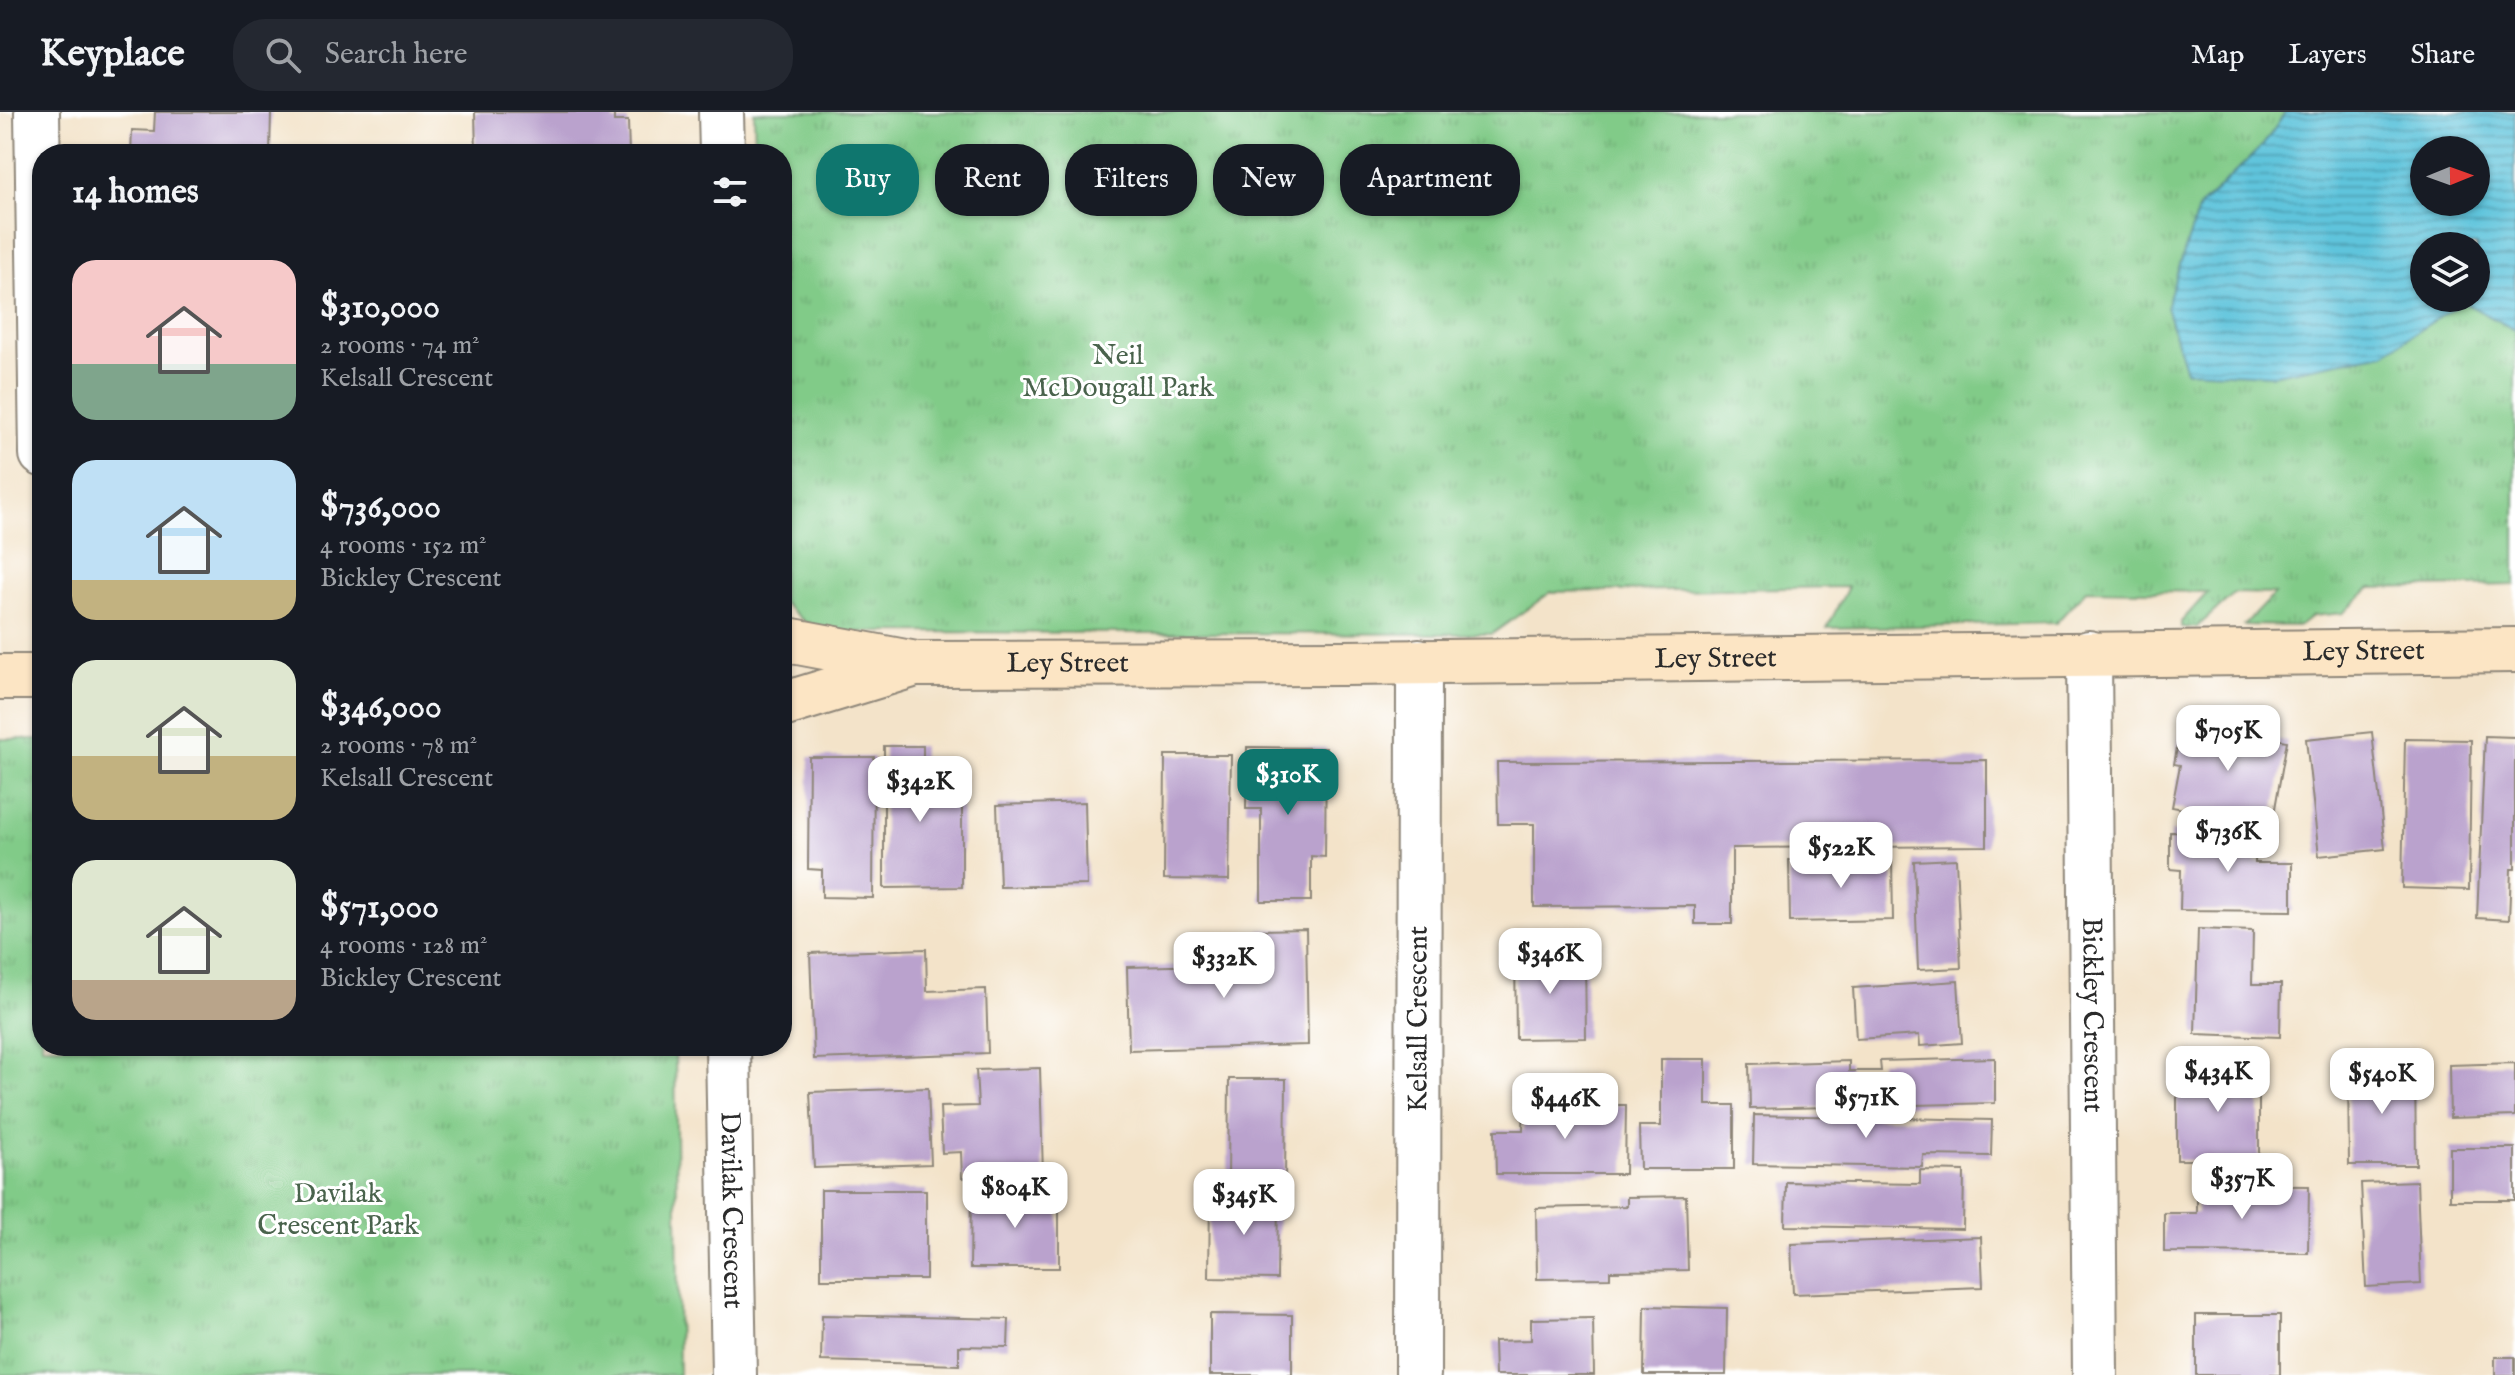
<!DOCTYPE html>
<html lang="en">
<head>
<meta charset="utf-8">
<style>
	:root { --surface:#171b24; --page:#242831; --text:#f1f3f6; --muted:#9ea1a6; --line:#363941; --accent:#0f766e }
	body { margin:0; font-family:"IM FELL English",serif; background:var(--page); color:var(--text); height:100vh; display:flex; flex-direction:column; font-size:30px; white-space:nowrap }
	* { box-sizing:border-box; margin:0 }
	p { font-size:26px; color:var(--muted) }
	.icon { flex:none; width:44px; height:44px; fill:none; stroke:currentColor; stroke-width:2; stroke-linecap:round; stroke-linejoin:round }
	.map { position:relative; flex:1; overflow:hidden }
	.details { position:absolute; left:32px; top:32px; width:760px; height:912px; display:flex; flex-direction:column; background:var(--surface); border-radius:32px; box-shadow:0 2px 6px #0004 }
	.details>* { flex:none }
	.hud { position:absolute; left:816px; top:32px; width:760px; height:72px; display:flex; gap:16px }
	.needle { width:52px; rotate:89deg }
	.tools { position:absolute; left:2410px; top:24px; display:grid; gap:16px }
	.tools a { display:grid; place-items:center; width:80px; height:80px; border-radius:50%; background:var(--surface); box-shadow:0 2px 6px #0004; font-size:40px }
	.price { position:absolute; translate:-50% -68px; padding:0 18px; border-radius:16px; background:#fff; color:#222; font-size:26px; line-height:52px; filter:drop-shadow(0 2px 4px #0008) }
	.price::after { content:''; position:absolute; left:50%; top:48px; width:24px; height:18px; margin-left:-12px; background:inherit; clip-path:polygon(0 0,100% 0,50% 100%) }
	.price.selected { background:var(--accent); color:#fff }
	ul { padding:0; list-style:none }
	li { display:flex; align-items:center; gap:24px; height:200px; padding:0 40px }
	li span { display:grid; place-items:center; flex:none; width:224px; height:160px; border-radius:24px; color:#555 }
	li>.icon { margin-inline-start:auto }
	span .icon { width:96px; height:96px; fill:#fffc; stroke-width:1 }
	li b { font-size:34px }
	h2 { display:flex; justify-content:space-between; align-items:center; height:96px; padding:0 40px; font-size:34px }
	.tag { padding:0 28px; border-radius:32px; background:var(--surface); box-shadow:0 2px 6px #0004; font-size:28px; line-height:72px }
	.tag.selected { background:var(--accent); color:#fff }
	header { display:flex; align-items:center; gap:48px; box-sizing:border-box; height:112px; padding:0 40px; background:var(--surface); border-bottom:2px solid var(--line) }
	header strong { font-size:38px }
	nav { display:flex; gap:44px; margin-inline-start:auto; font-size:28px }
	.search { width:560px; height:72px; background:var(--page); display:flex; align-items:center; gap:20px; box-sizing:border-box; padding:0 28px; border-radius:32px; color:var(--muted); font-size:30px }
	.map>svg:first-child { display:block }
	.park { fill:url(#park-tufts); stroke:#567b5a; stroke-width:2; fill-rule:evenodd }
	.water { fill:url(#water-rules); stroke:#457884; stroke-width:2; fill-rule:evenodd }
	.building { fill:#baa2cd }
	.lines { fill:none; stroke-linecap:round; stroke-linejoin:round }
	.street-casing { stroke:#8f877a; stroke-width:48 }
	.secondary-casing { stroke:#8f877a; stroke-width:48 }
	.street { stroke:#fff; stroke-width:44 }
	.secondary { stroke:#fce5c4; stroke-width:44 }
	.labels { text-anchor:middle; dominant-baseline:central; stroke-width:6; stroke-linejoin:round; paint-order:stroke }
	.park-label { font-size:28px; fill:#49634c; stroke:#fff }
	.street-label { font-size:28px; fill:#2b2b2b; stroke:#fff }
</style>
</head>
<body>
<header>
<strong>Keyplace</strong>
<div class="search"><svg class="icon" aria-label="search" viewBox="0 0 24 24"><circle cx="10" cy="10" r="6"/><path d="M15 15l6 6"/></svg>Search here</div>
<nav><a>Map</a><a>Layers</a><a>Share</a></nav>
</header>
<div class="map">
<svg width="2515" height="1263" viewBox="0 0 2515 1263">
	<defs>
		<pattern id="park-tufts" width="24" height="20" patternUnits="userSpaceOnUse" patternTransform="scale(2)"><rect width="24" height="20" fill="#81cb88"/><path d="M3 7l-1-3M5 7V3M7 7l1-3M15 17l-1-3M17 17v-4M19 17l1-3" fill="none" stroke="#70ae76"/></pattern>
		<pattern id="water-rules" width="6" height="5" patternUnits="userSpaceOnUse" patternTransform="scale(2)"><rect width="6" height="5" fill="#5fc4dc"/><path d="M0 2.5h6" fill="none" stroke="#4f9fb3"/></pattern>
	</defs>
	<rect width="100%" height="100%" fill="#fff"/>
	<filter id="ink" filterUnits="userSpaceOnUse"><feTurbulence type="fractalNoise" baseFrequency=".0125" numOctaves="2"/><feDisplacementMap in="SourceGraphic" scale="16" xChannelSelector="R" yChannelSelector="G"/><feConvolveMatrix kernelMatrix="1 2 1 2 8 2 1 2 1" color-interpolation-filters="sRGB"/></filter>
	<filter id="wash" filterUnits="userSpaceOnUse"><feTurbulence type="fractalNoise" baseFrequency=".006" numOctaves="4" result="noise"/><feDisplacementMap in="SourceGraphic" scale="32" xChannelSelector="R" yChannelSelector="G"/><feGaussianBlur stdDeviation="1.8" result="paint"/><feColorMatrix in="noise" values="0 0 0 0 0 0 0 0 0 0 0 0 0 0 0 0 0 1.4 0 .05"/><feComposite in="paint" operator="in"/></filter>
	<g filter="url(#wash)">
		<rect width="100%" height="100%" fill="#f3e3c9"/>
		<!-- park -->
		<g class="park">
			<path d="M754,0H2515V473L2371,476L2343,501L2313,504L2300,514L2244,513L2274,482L2235,481L2196,516L2181,515V510L2208,480L2086,478L2056,511L1827,516L1848,475L1551,480L1492,522L842,520L807,512L782,490V42H755ZM2424,38H2476V90H2424ZM2424,134H2476V186H2424Z"/>
			<path d="M0,627H42V934H675L679,1263H0Z"/>
		</g>
		<!-- water -->
		<path class="water" d="M2286,0H2515V218L2463,190L2384,241L2271,263L2186,259L2166,195L2199,95L2263,33ZM2424,38H2476V90H2424ZM2424,134H2476V186H2424Z"/>
		<g id="blocks">
			<!-- building -->
			<g class="building">
				<path d="M155,0H271L270,42H131L132,18L154,19Z"/>
				<path d="M475,0H614V9H628L629,42H476Z"/>
				<path d="M2182,609L2287,629L2272,713L2172,695L2180,653L2174,652Z"/>
				<path d="M2372,620L2385,737L2319,744L2306,627Z"/>
				<path d="M2485,624L2515,625V757H2511L2509,808L2477,806Z"/>
				<path d="M2405,627L2471,628L2469,778L2402,776Z"/>
				<path d="M884,634H923V669H962V775L884,776Z"/>
				<path d="M1247,635L1326,636L1325,745L1311,744V789H1261V697H1246Z"/>
				<path d="M1165,643H1231L1229,768L1164,767Z"/>
				<path d="M809,645H874L873,786L822,785V758L808,757Z"/>
				<path d="M1987,648V734L1732,736V812H1695V794L1534,795V712H1498L1497,650Z"/>
				<path d="M1085,690L1087,773L1000,775L997,693Z"/>
				<path d="M2170,720L2256,721L2255,751H2292V799L2180,798L2181,758L2170,757Z"/>
				<path d="M1892,746L1893,808L1790,810L1789,748Z"/>
				<path d="M1956,747L1961,856L1918,858L1914,749Z"/>
				<path d="M1306,817L1308,933L1129,938L1127,855L1260,852L1259,818Z"/>
				<path d="M2198,817L2253,819L2252,872H2281L2280,925L2195,922Z"/>
				<path d="M926,837L927,879L986,877L988,941L814,947L810,841Z"/>
				<path d="M1585,840L1586,926L1516,927L1515,841Z"/>
				<path d="M1958,869L1962,931L1920,934L1919,923L1856,927L1853,876Z"/>
				<path d="M1995,946V991L1750,997L1749,952L1849,949V959H1881L1880,949Z"/>
				<path d="M1661,947H1706V993H1734V1057H1640L1639,1014H1661Z"/>
				<path d="M2515,951V1004L2450,1006L2449,953Z"/>
				<path d="M2348,955H2415L2416,1053H2349Z"/>
				<path d="M1040,956L1043,1063L962,1066L961,1040L942,1041L940,995L978,994L976,958Z"/>
				<rect x="2177" y="956" width="82" height="92"/>
				<path d="M1229,967H1286L1285,1069L1228,1068Z"/>
				<path d="M928,976L931,1052L814,1056L810,980Z"/>
				<path d="M1524,993H1626L1625,1062H1496L1495,1018H1523Z"/>
				<path d="M1754,1003L1992,1008L1991,1044L1923,1043L1922,1055L1753,1052Z"/>
				<rect x="2450" y="1036" width="65" height="52"/>
				<path d="M1920,1058L1964,1059L1963,1117L1785,1114L1786,1070L1920,1072Z"/>
				<path d="M2417,1069L2421,1172L2366,1175L2361,1071Z"/>
				<path d="M2197,1073L2309,1074L2308,1141L2164,1140V1101H2197Z"/>
				<rect x="821" y="1078" width="105" height="89"/>
				<path d="M971,1079H1059V1156H970Z"/>
				<path d="M1210,1084H1278L1277,1167L1209,1166Z"/>
				<path d="M1686,1084L1688,1158L1610,1159V1166L1537,1167L1536,1096L1627,1094V1085Z"/>
				<path d="M1981,1125L1983,1175L1793,1182L1791,1132Z"/>
				<path d="M1645,1194L1727,1196L1726,1263H1644Z"/>
				<path d="M1210,1202L1292,1203V1263H1210Z"/>
				<path d="M822,1203L1009,1207L1008,1235L959,1234V1253L821,1249Z"/>
				<rect x="2196" y="1203" width="84" height="60"/>
				<path d="M1593,1206L1594,1263H1495L1494,1229L1531,1228V1207Z"/>
				<rect x="2495" y="1245" width="20" height="18"/>
			</g>
		</g>
	</g>
	<g filter="url(#ink)">
		<use href="#blocks" fill-opacity="0" stroke="#8f877a" stroke-width="2"/>
		<g class="lines">
			<!-- street casing -->
			<g class="street-casing">
				<g id="street">
					<path d="M37,0L42,342"/>
					<path d="M721,0L722,42"/>
					<path id="s1" d="M2089,541L2095,1263"/>
					<path id="s2" d="M728,934L734,1263"/>
					<path id="s3" d="M1418,1263L1419,549"/>
				</g>
			</g>
			<!-- secondary casing -->
			<g class="secondary-casing">
				<g id="secondary">
					<path id="s4" d="M782,527L916,552L1344,551L2515,538"/>
					<path d="M0,565H42"/>
					<path d="M782,593L909,554"/>
				</g>
			</g>
			<!-- street -->
			<use href="#street" class="street"/>
			<!-- secondary -->
			<use href="#secondary" class="secondary"/>
		</g>
	</g>
	<g class="labels">
		<!-- park labels -->
		<g class="park-label">
			<text x="1118" y="244">Neil<tspan x="1118" dy="32">McDougall Park</tspan></text>
			<text x="338" y="1082">Davilak<tspan x="338" dy="32">Crescent Park</tspan></text>
		</g>
		<!-- street labels -->
		<g class="street-label">
			<text stroke="none"><textPath href="#s4" startOffset="1584">Ley Street</textPath></text>
			<text stroke="none"><textPath href="#s4" startOffset="936">Ley Street</textPath></text>
			<text stroke="none"><textPath href="#s4" startOffset="288">Ley Street</textPath></text>
			<text stroke="none"><textPath href="#s1" startOffset="362">Bickley Crescent</textPath></text>
			<text stroke="none"><textPath href="#s3" startOffset="356">Kelsall Crescent</textPath></text>
			<text stroke="none"><textPath href="#s2" startOffset="164">Davilak Crescent</textPath></text>
		</g>
	</g>
</svg>
<div class="tools">
<a><svg class="needle" viewBox="-14 -14 28 28"><path d="M0-13l5 13h-10z" fill="#e53935"/><path d="M0 13l5-13h-10z" fill="#9ea1a6"/></svg></a>
<a><svg class="icon" aria-label="layers" viewBox="0 0 24 24"><path d="M12 4l9 5-9 5-9-5zM3 14l9 5 9-5"/></svg></a>
</div>
<b class="price" style="left:2228px;top:661px">$705K</b>
<b class="price selected" style="left:1288px;top:705px">$310K</b>
<b class="price" style="left:920px;top:712px">$342K</b>
<b class="price" style="left:2228px;top:762px">$736K</b>
<b class="price" style="left:1841px;top:778px">$522K</b>
<b class="price" style="left:1550px;top:884px">$346K</b>
<b class="price" style="left:1224px;top:888px">$332K</b>
<b class="price" style="left:2218px;top:1002px">$434K</b>
<b class="price" style="left:2382px;top:1004px">$540K</b>
<b class="price" style="left:1866px;top:1028px">$571K</b>
<b class="price" style="left:1565px;top:1029px">$446K</b>
<b class="price" style="left:2242px;top:1109px">$357K</b>
<b class="price" style="left:1015px;top:1118px">$804K</b>
<b class="price" style="left:1244px;top:1125px">$345K</b>
<div class="hud">
<a class="tag selected">Buy</a>
<a class="tag">Rent</a>
<a class="tag">Filters</a>
<a class="tag">New</a>
<a class="tag">Apartment</a>
</div>
<section class="details">
<h2>14 homes<svg class="icon" aria-label="filters" viewBox="0 0 24 24"><path d="M4 7h16M4 17h16"/><circle cx="9" cy="7" r="2"/><circle cx="15" cy="17" r="2"/></svg></h2>
<ul>
<li><span style="background:linear-gradient(#f6c9c9 65%,#7fa58c 0)"><svg class="icon" aria-label="home" viewBox="0 0 24 24"><path d="M3 11l9-7 9 7M6 9v11h12V9"/></svg></span><div><b>$310,000</b><p>2 rooms · 74 m²</p><p>Kelsall Crescent</p></div></li>
<li><span style="background:linear-gradient(#bfe0f5 75%,#c2b280 0)"><svg class="icon" aria-label="home" viewBox="0 0 24 24"><path d="M3 11l9-7 9 7M6 9v11h12V9"/></svg></span><div><b>$736,000</b><p>4 rooms · 152 m²</p><p>Bickley Crescent</p></div></li>
<li><span style="background:linear-gradient(#dfe7d0 60%,#c2b280 0)"><svg class="icon" aria-label="home" viewBox="0 0 24 24"><path d="M3 11l9-7 9 7M6 9v11h12V9"/></svg></span><div><b>$346,000</b><p>2 rooms · 78 m²</p><p>Kelsall Crescent</p></div></li>
<li><span style="background:linear-gradient(#dfe7d0 75%,#b9a48a 0)"><svg class="icon" aria-label="home" viewBox="0 0 24 24"><path d="M3 11l9-7 9 7M6 9v11h12V9"/></svg></span><div><b>$571,000</b><p>4 rooms · 128 m²</p><p>Bickley Crescent</p></div></li>
</ul>
</section>
</div>
</body>
</html>
